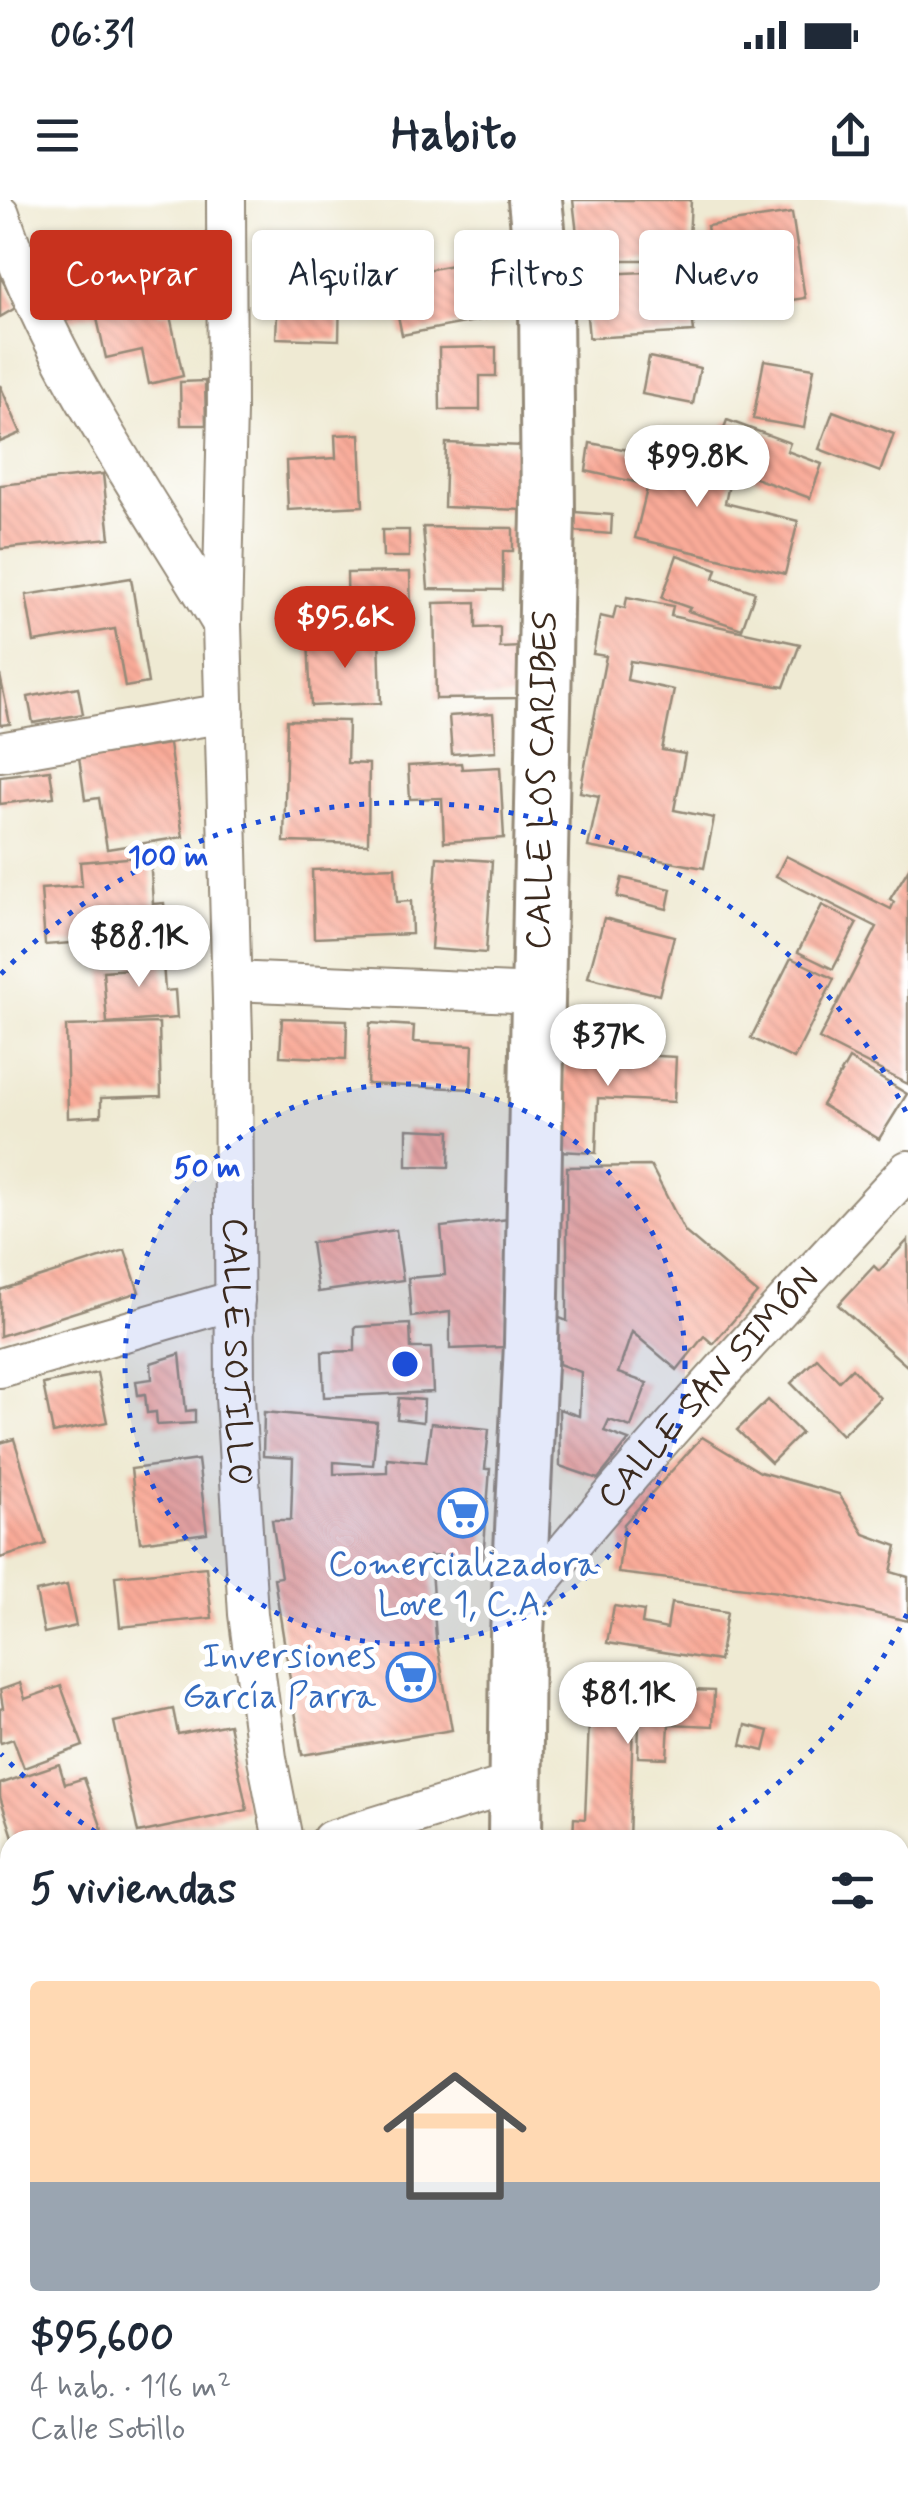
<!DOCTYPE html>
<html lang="es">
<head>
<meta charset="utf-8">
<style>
	:root { --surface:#fff; --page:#f2f2f3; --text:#1f2937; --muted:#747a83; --accent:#c8321e }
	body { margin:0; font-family:Mynerve,sans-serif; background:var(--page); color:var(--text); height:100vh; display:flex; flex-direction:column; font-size:38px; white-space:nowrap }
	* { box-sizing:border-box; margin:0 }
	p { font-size:32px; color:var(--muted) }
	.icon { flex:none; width:55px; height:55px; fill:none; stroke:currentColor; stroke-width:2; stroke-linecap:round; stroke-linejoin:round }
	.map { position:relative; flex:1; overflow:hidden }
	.drawer { position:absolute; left:0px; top:1630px; width:910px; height:672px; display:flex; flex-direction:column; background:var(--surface); border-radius:30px 30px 0 0; box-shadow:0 2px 8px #0004 }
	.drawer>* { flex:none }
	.guide { position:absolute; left:30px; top:30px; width:850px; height:90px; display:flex; gap:20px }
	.price { position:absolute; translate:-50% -85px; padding:0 22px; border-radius:35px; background:#fff; color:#222; font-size:32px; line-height:65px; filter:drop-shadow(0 2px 5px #0008) }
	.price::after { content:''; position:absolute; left:50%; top:60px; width:30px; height:22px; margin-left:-15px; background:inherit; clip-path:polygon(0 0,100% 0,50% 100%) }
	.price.active { background:var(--accent); color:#fff }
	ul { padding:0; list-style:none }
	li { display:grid; align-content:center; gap:20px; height:530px; padding:0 30px }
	li span { display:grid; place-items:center; height:310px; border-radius:10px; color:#555 }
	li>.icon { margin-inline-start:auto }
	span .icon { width:180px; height:180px; fill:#fffc; stroke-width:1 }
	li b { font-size:42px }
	h2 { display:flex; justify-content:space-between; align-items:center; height:120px; padding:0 30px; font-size:42px }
	.pill { padding:0 35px; border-radius:10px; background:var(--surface); box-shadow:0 2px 8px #0004; font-size:35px; line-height:90px }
	.pill.active { background:var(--accent); color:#fff }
	.status { display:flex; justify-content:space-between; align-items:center; height:70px; padding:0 50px; background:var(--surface); direction:ltr }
	.status svg { height:28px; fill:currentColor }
	header { display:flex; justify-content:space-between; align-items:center; height:130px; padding:0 30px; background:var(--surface); font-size:45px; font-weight:700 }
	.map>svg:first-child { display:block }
	.building { fill:url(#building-back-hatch) }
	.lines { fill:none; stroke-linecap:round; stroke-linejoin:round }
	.street-casing { stroke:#958a78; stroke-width:42 }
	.secondary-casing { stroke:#958a78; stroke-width:58 }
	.street { stroke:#fff; stroke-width:38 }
	.secondary { stroke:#fff; stroke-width:52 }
	.ring { fill:none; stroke:#1d4ed8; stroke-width:5; stroke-dasharray:5 10 }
	.labels { text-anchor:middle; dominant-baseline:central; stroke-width:10; stroke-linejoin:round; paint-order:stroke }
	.street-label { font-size:35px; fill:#3b2a1e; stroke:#fff }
	.shop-label { font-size:35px; fill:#366cbe; stroke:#fff }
	.centre { fill:#1d4ed8; stroke:#fff; stroke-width:5 }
	.ring-label { font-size:30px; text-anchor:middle; font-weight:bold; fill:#1d4ed8; stroke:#fff; stroke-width:10; stroke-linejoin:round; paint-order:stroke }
</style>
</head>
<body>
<div class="status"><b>06:31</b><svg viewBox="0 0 49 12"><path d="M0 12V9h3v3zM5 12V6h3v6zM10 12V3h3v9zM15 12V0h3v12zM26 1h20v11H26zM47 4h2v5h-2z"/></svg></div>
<header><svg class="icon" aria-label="menu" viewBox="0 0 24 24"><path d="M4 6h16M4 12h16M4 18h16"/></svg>Habito<svg class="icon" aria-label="share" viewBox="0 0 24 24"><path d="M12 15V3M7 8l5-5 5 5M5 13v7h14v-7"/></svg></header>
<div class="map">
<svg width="908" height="2302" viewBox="0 0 908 2302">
	<defs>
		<pattern id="building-back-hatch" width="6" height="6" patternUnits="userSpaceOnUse" patternTransform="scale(2.5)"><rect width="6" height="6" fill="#faab99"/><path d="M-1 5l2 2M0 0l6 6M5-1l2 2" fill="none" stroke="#d79383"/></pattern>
	</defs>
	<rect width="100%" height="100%" fill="#fff"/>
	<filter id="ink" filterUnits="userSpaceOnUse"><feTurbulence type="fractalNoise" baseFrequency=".01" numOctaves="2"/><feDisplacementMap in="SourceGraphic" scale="20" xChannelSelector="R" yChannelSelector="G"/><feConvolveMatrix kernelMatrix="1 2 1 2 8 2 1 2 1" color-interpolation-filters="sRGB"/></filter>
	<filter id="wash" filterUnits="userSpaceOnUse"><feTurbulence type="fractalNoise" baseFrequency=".0048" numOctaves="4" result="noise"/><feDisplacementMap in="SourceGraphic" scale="40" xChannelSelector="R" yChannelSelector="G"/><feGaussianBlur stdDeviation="2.25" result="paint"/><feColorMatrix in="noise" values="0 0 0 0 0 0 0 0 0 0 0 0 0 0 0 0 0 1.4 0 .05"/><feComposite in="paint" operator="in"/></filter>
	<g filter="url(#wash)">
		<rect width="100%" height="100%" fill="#efead3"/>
		<g id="blocks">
			<!-- building -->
			<g class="building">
				<path d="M573,0H691L688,60H580Z"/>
				<path d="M792,13L805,98L721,111L707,26Z"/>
				<path d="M182,41L192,86L154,94L158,114L169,111L183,176L149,184L142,150L106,158L96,114L68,120L62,91L122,78L117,55Z"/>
				<path d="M280,47L342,49L340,83L279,81Z"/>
				<path d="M494,57L506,115L402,135L390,77Z"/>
				<path d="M687,70L694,132L589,138L583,75Z"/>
				<path d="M0,76L17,107L0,117Z"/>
				<path d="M278,91L340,94L339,140L276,138Z"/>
				<path d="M496,147V176H480V210H440L439,148Z"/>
				<path d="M649,157L700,168L693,204L642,194Z"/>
				<path d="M764,160L814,168L804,228L753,219Z"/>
				<path d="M205,181L206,225H181L180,182Z"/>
				<path d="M0,185L21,233L0,242Z"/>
				<path d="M833,211L894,234L880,272L819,249Z"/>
				<path d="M727,220L790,243L787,251L822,264L810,298L711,262Z"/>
				<path d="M360,234L363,306L288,310L286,261L336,258L335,235Z"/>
				<path d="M446,243L526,246L524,310L444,307Z"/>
				<path d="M590,243L688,261L730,280L725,303L798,321L785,374L635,338L648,285L586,271Z"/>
				<path d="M103,274L110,338L0,349V285Z"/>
				<path d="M575,312L612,315L611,334L574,331Z"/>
				<path d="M423,327L513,328V351H503V390L428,389Z"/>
				<path d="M382,330H409V357H383Z"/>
				<path d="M677,355L717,369L714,378L755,392L742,429L688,411L690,408L662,398Z"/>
				<path d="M410,372L411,417L348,419L347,373Z"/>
				<path d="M131,378L148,483L125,487L115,429L34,442L26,395Z"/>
				<path d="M627,397L673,406L671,416L800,444L784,487L630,461L627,480L674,490L662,550L685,554L674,610L714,618L704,668L588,647L599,596L580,592L606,456L593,454L600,416L613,419L616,406L625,408Z"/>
				<path d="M476,402V428L500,427V448L521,447L522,498L436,499L434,403Z"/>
				<path d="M379,436L381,503L311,506L308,438Z"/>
				<path d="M0,475L10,524L0,525Z"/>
				<path d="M78,487L83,514L33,523L28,497Z"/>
				<path d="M493,513L496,551L452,554L449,516Z"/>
				<path d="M287,520L348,521L347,563L369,564L368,644L284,642Z"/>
				<path d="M169,544L183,637L107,649L99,598L85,600L79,557Z"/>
				<path d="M461,563L462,569L500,567L504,638L444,642L442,598L410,599L408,566Z"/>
				<path d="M50,570L54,597L0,604V576Z"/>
				<path d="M150,656L153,704L164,703L167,736L45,745L41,689L82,686L80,662Z"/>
				<path d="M786,656L891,709L894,702L890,699L908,670V884L819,839L877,727L776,676Z"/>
				<path d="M437,657L492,661L486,753L431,749Z"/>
				<path d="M395,667L397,702L411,701L412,734L314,738L312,670Z"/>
				<path d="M622,678L671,689L667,709L617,697Z"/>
				<path d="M822,705L857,723L833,769L798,752Z"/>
				<path d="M604,718L674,736L659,795L588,777Z"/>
				<path d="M162,749L165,791L175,790L177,818L107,823L103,771L131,769L130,751Z"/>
				<path d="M791,758L834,779L794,859L751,838Z"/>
				<path d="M282,818L347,820L346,859L280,856Z"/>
				<path d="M159,823L161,896L101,898V916L68,918L66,826Z"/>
				<path d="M370,823L414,826L413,842L473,845L471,889L367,884Z"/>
				<path d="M565,847L601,849V853L676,857L674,902L598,898L596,953L560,951Z"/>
				<path d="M849,859L907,894L879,939L822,905Z"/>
				<path d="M407,929L450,931L449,967L407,966Z"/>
				<path d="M651,966L685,1032L757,1093L713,1144L704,1136L677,1170L632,1132L618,1173L647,1183L631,1227L609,1220L604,1231L629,1240L598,1279L560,1266L559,1209L579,1216L581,1172L559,1164L557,1117L567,1121V967Z"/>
				<path d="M509,1019L504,1147L450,1149V1112L411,1117L408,1078L445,1075L441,1027Z"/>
				<path d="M396,1030L403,1080L318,1092L311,1043Z"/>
				<path d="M908,1040V1167L838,1105L874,1066L879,1071Z"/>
				<path d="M125,1050L139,1092L0,1136V1090Z"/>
				<path d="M410,1124L411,1148H431L433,1192L324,1197L322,1152L355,1151V1127Z"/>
				<path d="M180,1154L186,1211L195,1210V1223L157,1225L156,1212L147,1213L145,1194L138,1195L136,1181L152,1179L151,1163Z"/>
				<path d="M817,1158L839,1181L852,1168L880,1198L842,1235L791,1183Z"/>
				<path d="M97,1173L107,1222L53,1233L43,1184Z"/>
				<path d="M399,1198L424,1200L423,1222L397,1219Z"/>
				<path d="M768,1200L801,1233L771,1263L737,1230Z"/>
				<path d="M264,1212L377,1222L373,1265L334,1262V1274L387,1272V1258L426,1262L431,1223L489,1229L485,1269H490L483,1359L430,1356L436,1438L452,1530L302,1555L274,1378L281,1377L272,1320H291L293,1258L263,1256Z"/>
				<path d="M702,1237L760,1272L839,1294L864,1334L897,1346L891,1372L908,1377V1421L779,1392L618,1373L624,1324Z"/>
				<path d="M14,1239L46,1344L0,1358V1243Z"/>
				<path d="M198,1260L207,1333L140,1342L131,1269Z"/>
				<path d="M206,1367L212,1418L120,1427L115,1376Z"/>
				<path d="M67,1385L76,1426L44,1433L36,1392Z"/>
				<path d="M671,1403L727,1412L719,1461L607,1443L614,1406L644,1411L642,1424L667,1429Z"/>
				<path d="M20,1483L25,1499L61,1486L83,1546L24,1568L13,1539L1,1543L0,1541V1509L3,1508L0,1490Z"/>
				<path d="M594,1486L714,1491L713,1526L669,1524L667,1558L638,1557L639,1523H633L629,1640H573L574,1618L585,1619L589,1521L572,1520L573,1494L594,1495Z"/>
				<path d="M173,1509L178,1534L229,1524L247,1610L138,1633L114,1522Z"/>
				<path d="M746,1525L769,1531L764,1551L741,1545Z"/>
				<path d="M59,1564L65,1584L84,1578L106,1640H14L0,1597V1584Z"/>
				<path d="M5,1802L10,1818V1898L0,1901V1803Z"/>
				<path d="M900,1996L908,2016V2026L900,2029Z"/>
				<rect x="0" y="2002" width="10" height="79"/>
				<rect x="900" y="2168" width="8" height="115"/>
				<path d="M129,2292H177L180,2293L179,2302H127Z"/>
				<path d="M360,2292H427L425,2302H359Z"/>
				<path d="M707,2292H821L822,2302H707Z"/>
				<path d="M830,2292H869L866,2302H828Z"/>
			</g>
		</g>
	</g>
	<g filter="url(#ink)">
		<use href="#blocks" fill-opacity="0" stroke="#958a78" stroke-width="2.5"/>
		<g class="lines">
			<!-- street casing -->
			<g class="street-casing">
				<g id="street">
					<path id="s1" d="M226,0L227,210L222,424L233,838L235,1197L248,1414L267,1558L283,1640"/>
					<path d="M0,14C49,163 142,290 222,424"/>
					<path d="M0,552L225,513"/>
					<path d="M232,781L538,794"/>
					<path d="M0,1168L235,1100"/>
					<path id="s2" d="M518,1409C641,1256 774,1114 908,970"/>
					<path d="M331,1640L515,1583"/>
					<path d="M0,1743L10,1740"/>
				</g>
			</g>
			<!-- secondary casing -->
			<g class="secondary-casing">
				<g id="secondary">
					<path id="s3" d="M515,1640L517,1434L531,1144L548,311L546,105L535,0"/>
					<path d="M900,2122L908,2117"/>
					<path d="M468,2299L497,2292"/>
					<path d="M549,2302L551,2292"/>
				</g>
			</g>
			<!-- street -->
			<use href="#street" class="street"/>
			<!-- secondary -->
			<use href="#secondary" class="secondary"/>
		</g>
	</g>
	<!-- distance rings -->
	<circle cx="405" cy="1164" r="280" fill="#1d4ed8" fill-opacity=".12"/>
	<g class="ring">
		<circle cx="405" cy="1164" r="280"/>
		<path d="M907 1414A561 561 0 0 1 702 1640M108 1640A561 561 0 0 1 1 1554M1 774A561 561 0 0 1 907 914"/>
	</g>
	<!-- icons -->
	<defs>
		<g id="supermarket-ring" transform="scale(2.5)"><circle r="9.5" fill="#fff" stroke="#3f7fe0" stroke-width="1.5"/><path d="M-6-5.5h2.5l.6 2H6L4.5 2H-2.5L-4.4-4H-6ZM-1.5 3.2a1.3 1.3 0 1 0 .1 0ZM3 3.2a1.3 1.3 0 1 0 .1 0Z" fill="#3f7fe0"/></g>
	</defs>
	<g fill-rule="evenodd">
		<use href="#supermarket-ring" x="463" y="1313"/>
		<use href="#supermarket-ring" x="411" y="1477"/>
	</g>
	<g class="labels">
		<!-- street labels -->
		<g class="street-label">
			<text stroke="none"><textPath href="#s3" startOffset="1060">CALLE LOS CARIBES</textPath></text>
			<text stroke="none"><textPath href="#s1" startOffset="1152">CALLE SOTILLO</textPath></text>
			<text stroke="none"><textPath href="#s2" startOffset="292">CALLE SAN SIMÓN</textPath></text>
		</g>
		<!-- shop labels -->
		<g class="shop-label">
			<text x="463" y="1365">Comercializadora<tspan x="463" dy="40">Love 1, C.A.</tspan></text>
			<text x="376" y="1457" text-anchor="end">Inversiones<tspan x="376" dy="40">García Parra</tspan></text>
		</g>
	</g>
	<circle cx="405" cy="1164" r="15" class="centre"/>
	<g class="ring-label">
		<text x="168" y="666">100 m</text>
		<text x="207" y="977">50 m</text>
	</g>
</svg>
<b class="price" style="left:697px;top:310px">$99.8K</b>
<b class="price active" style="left:345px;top:471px">$95.6K</b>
<b class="price" style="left:139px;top:790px">$88.1K</b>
<b class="price" style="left:608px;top:889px">$37K</b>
<b class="price" style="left:628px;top:1547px">$81.1K</b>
<div class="guide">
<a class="pill active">Comprar</a>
<a class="pill">Alquilar</a>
<a class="pill">Filtros</a>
<a class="pill">Nuevo</a>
</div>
<section class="drawer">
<h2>5 viviendas<svg class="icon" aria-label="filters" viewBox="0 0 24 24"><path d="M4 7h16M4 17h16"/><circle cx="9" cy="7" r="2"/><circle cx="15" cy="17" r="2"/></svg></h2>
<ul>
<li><span style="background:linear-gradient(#ffd9b3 65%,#9aa5b1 0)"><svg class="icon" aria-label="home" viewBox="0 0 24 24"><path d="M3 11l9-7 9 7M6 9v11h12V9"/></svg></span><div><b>$95,600</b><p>4 hab. · 116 m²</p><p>Calle Sotillo</p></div></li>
</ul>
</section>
</div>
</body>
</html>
